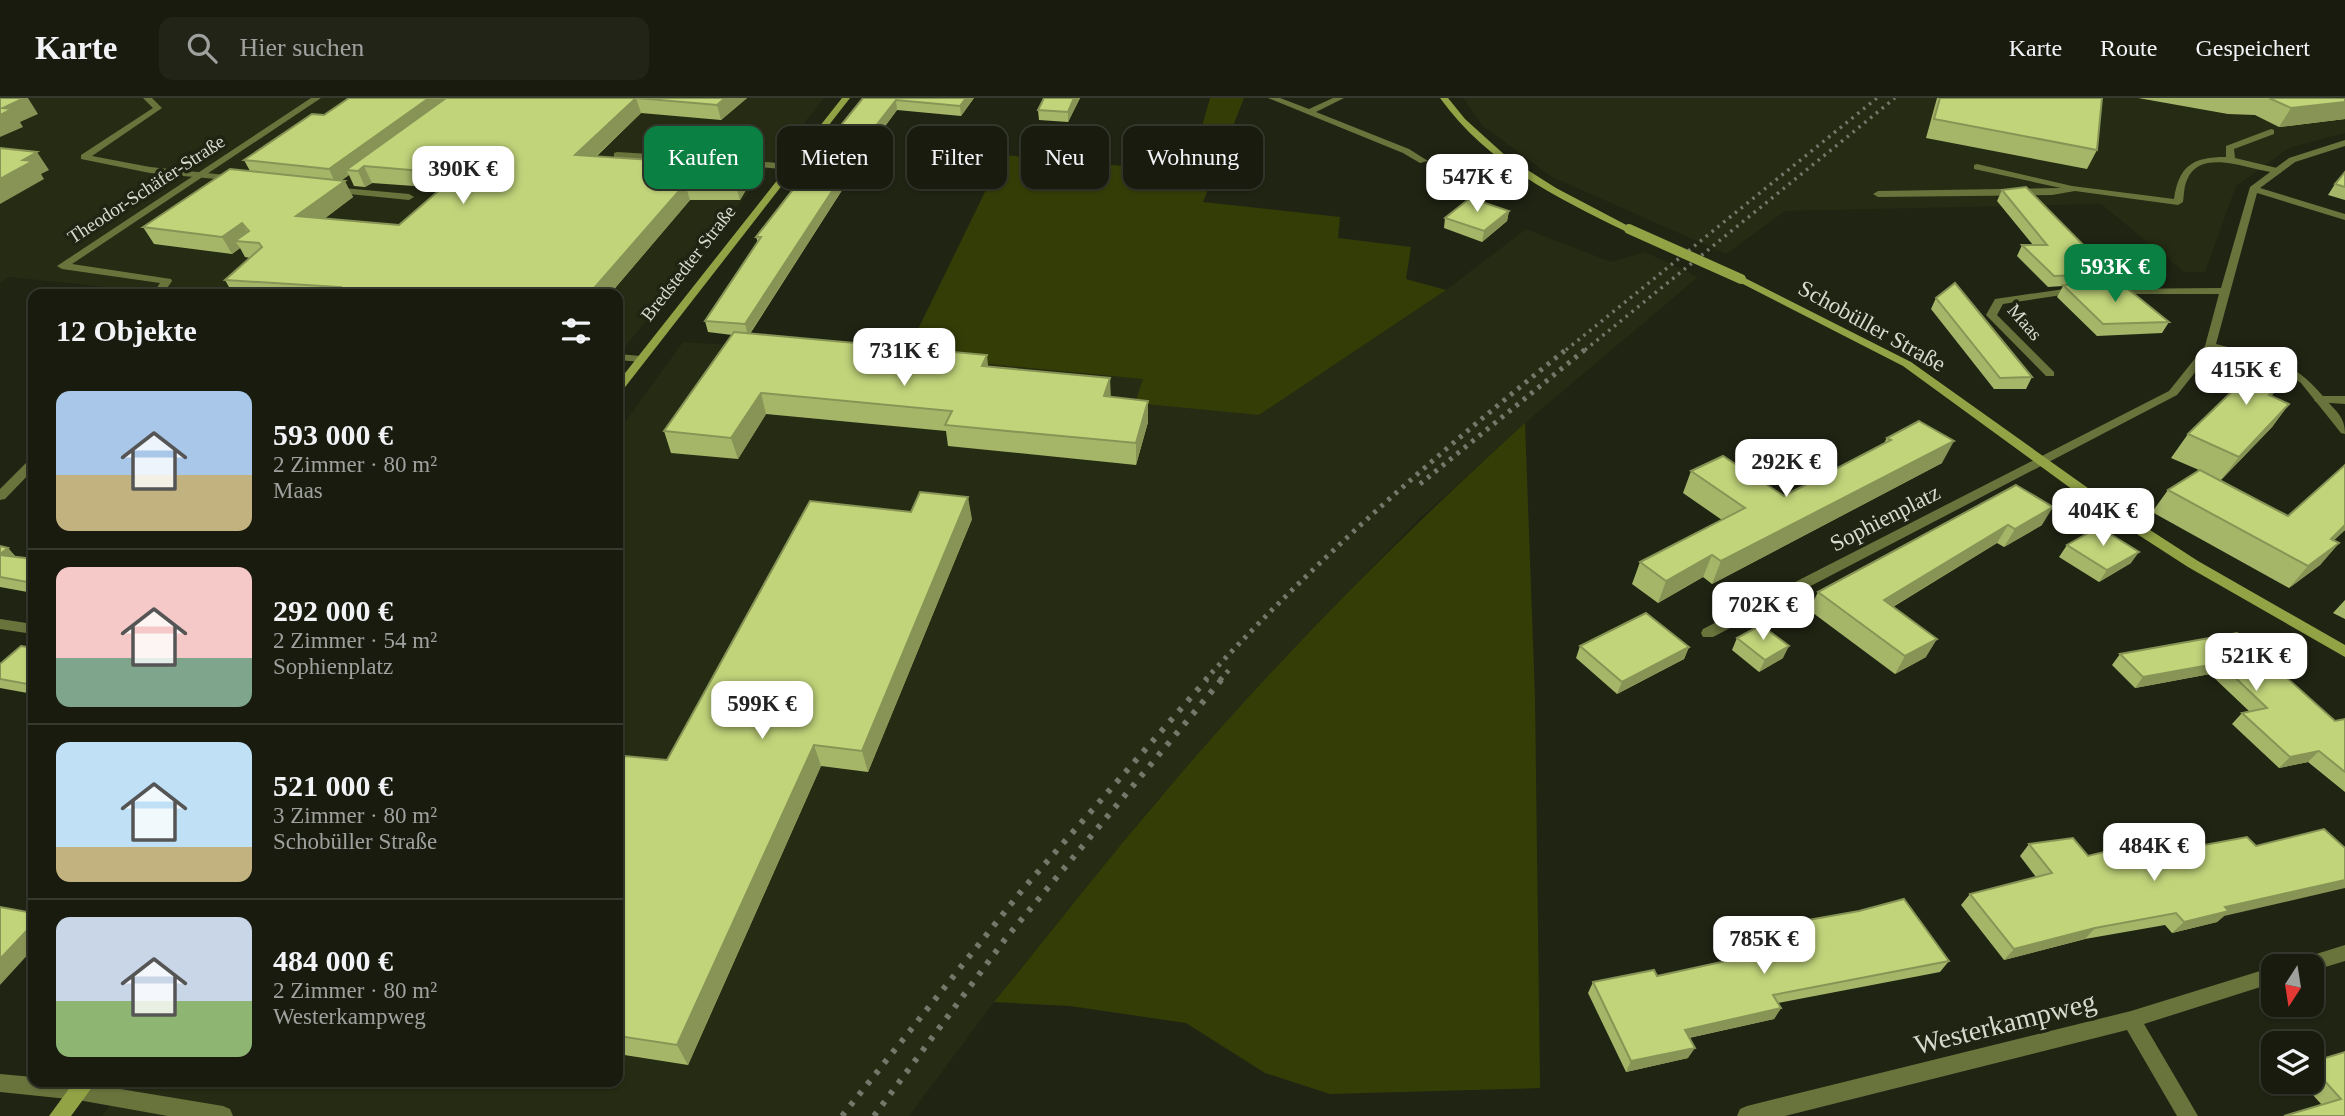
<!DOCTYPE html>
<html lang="de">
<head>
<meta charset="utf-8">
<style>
	:root { --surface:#181b0e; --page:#212417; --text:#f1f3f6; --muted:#9fa19e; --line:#36392e; --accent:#0b8043 }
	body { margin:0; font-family:"Times New Roman",serif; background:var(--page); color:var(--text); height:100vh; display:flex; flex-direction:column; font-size:26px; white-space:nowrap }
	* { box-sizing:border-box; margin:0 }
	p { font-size:23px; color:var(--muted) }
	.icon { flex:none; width:38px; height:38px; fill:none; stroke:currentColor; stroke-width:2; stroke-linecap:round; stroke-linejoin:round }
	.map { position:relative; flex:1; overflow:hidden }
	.side { position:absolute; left:28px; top:191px; width:595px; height:798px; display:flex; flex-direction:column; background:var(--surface); border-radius:14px; box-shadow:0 2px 5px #0004,0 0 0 2px var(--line) }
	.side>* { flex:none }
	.banner { position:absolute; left:644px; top:28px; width:665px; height:63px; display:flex; gap:14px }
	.needle { width:46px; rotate:192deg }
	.tools { position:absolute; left:2261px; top:856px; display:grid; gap:14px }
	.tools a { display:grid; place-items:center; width:63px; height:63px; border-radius:14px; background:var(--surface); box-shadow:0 2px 5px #0004,0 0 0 2px var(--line); font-size:35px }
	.price { position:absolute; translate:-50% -60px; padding:0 16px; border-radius:14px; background:#fff; color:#222; font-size:23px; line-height:46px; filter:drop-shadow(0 2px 4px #0008) }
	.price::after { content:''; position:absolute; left:50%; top:42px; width:21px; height:16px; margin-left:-10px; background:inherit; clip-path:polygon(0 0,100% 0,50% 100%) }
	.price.on { background:var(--accent); color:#fff }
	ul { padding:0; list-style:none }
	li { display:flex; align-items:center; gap:21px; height:175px; padding:0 28px }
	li+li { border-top:2px solid var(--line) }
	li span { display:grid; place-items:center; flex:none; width:196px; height:140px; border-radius:14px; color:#555 }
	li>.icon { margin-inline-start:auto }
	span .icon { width:84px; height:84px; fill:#fffc; stroke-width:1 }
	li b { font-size:30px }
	h2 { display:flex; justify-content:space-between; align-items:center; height:84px; padding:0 28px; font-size:30px }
	.pill { padding:0 24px; border-radius:14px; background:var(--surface); box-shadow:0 2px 5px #0004,0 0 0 2px var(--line); font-size:24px; line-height:63px }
	.pill.on { background:var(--accent); color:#fff }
	header { display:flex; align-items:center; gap:42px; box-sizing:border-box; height:98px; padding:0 35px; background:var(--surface); border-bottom:2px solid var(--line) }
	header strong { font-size:33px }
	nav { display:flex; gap:38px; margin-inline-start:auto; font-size:24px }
	.search { width:490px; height:63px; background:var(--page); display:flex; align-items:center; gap:18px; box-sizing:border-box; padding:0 24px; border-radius:14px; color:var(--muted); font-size:26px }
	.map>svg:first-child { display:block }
	.built { fill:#262b13 }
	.green { fill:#353d07 }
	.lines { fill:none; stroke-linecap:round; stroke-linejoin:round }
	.service { fill:#69743d; fill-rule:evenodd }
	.minor { fill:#69743d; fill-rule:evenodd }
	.secondary { fill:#92a346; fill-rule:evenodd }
	.rail-far2 { stroke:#74786a; stroke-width:3.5; stroke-dasharray:2.5 5; stroke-linecap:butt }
	.rail-far1 { stroke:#74786a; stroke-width:5; stroke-dasharray:3.5 6; stroke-linecap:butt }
	.rail { stroke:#74786a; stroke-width:6; stroke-dasharray:4.5 9; stroke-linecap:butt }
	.secondary-bridge { stroke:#92a346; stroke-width:10 }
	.wall { fill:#a6b669; fill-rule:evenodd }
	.shaded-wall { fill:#879455 }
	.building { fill:#c1d47a; stroke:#879455; stroke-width:2 }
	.labels { text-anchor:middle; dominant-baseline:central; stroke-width:7; stroke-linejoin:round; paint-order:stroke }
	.far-street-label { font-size:19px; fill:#d7dacf; stroke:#202413 }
	.street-label { font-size:23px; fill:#d7dacf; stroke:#202413 }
	.near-street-label { font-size:28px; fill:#d7dacf; stroke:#202413 }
</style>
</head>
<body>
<header>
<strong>Karte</strong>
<div class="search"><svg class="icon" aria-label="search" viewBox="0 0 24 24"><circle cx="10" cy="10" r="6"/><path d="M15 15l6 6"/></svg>Hier suchen</div>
<nav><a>Karte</a><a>Route</a><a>Gespeichert</a></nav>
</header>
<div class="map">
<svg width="2345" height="1018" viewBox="0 0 2345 1018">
	<rect width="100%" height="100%" fill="#202413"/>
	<!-- built -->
	<g class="built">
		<path d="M0,0H824L618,258V196H128L125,191L9,179L0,185Z"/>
		<path d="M1463,0H2345V35L2289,50L2236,88L2205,174H2184L2101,106L1785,113L1726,156L1552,79L1482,27Z"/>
		<path d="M1526,131L1611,164L1645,154L1698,179L1525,325L1416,424L1295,550L1156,704L994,904L909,1018H102L127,984H618V334L683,244L905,258L1144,281L1136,304L1259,317L1446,192Z"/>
	</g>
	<!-- green -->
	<g class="green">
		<path d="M1210,0H1244L1203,104L1340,119L1338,140L1411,149L1406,181L1446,192L1259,317L1135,305L1143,281L905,258L1003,57L1189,74Z"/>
		<path d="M1525,325L1535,600L1540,990L1330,996L1265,975L1186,925L1070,908L994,904C1048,838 1100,771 1155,706C1269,570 1394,444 1525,325Z"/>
	</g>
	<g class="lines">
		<!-- service -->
		<g class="service">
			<path d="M143,0H152L162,10L92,58L150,69L235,78L238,79V83L150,75L81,61V57L153,10Z"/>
			<path d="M2271,31L2274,32V36L2234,51L2235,60L2281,71V75C2258,76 2201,46 2187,82C2184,88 2184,97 2183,104L2178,107L2075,93L2052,97L1878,99L1873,96L1878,93L2061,90L1974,71V67L1977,66L2072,88L2174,101C2179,68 2192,59 2226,59V48Z"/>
			<path d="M617,54L683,58L688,61L683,64L614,59V55Z"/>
			<path d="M738,62L792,66L797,69L792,72L735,67L733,65Z"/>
			<path d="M332,89L409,96L414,99L409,102L329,94L327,92Z"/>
			<path d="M618,256L641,258L647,261L641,264L618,262Z"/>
			<path d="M2320,298H2345V306L2316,304L2314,302Z"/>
			<path d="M78,984L223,1008L230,1011L233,1018H168L78,1002L71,1000L68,993L71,986Z"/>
		</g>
		<!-- minor -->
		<g class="minor">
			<path d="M311,0H321L72,166L171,181L172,183L163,196H153L160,185L62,171L57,168Z"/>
			<path d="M1268,0H1280L1309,11L1333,0H1344L1316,14L1409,51L1428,63L1420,65L1403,55Z"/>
			<path d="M2345,42V48L2295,64L2260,90L2345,116V122L2257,95L2216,246C2270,260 2291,259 2328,304C2338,315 2345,320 2345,336L2341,335L2301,285L2274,267L2213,252L2177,297L1713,539H1703L1701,535L1703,531L2169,293L2205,248L2219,196H2112L2107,193L2108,191L2221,190L2250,89L2289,60Z"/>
			<path d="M2078,189L2082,190V194L2003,206L1997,217L2054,274V278H2046L1986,217L1995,201Z"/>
			<path d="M33,361V372L5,401L0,402V391L29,362Z"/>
			<path d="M0,521L33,526V536L0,531Z"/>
			<path d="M2345,847V863L2312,873V868H2294L2297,862Z"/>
			<path d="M2273,869V885L2144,926L2198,1018H2177L2127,932L1785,1018H1737L1740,1011L1747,1008L2131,913Z"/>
			<path d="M0,976L33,979V984H78L85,986L88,993L85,1000L78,1002L0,994Z"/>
		</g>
		<!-- secondary -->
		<g class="secondary">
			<path d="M842,0H850L622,293L618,294V284Z"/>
			<path d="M1440,0H1448L1465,21L1507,59L1556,90L1634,131L1625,133C1555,99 1487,65 1440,0Z"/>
			<path d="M1741,178L1911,264L2116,410L2198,463L2345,547V559L2188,469L2106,416L1903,268L1737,183V179Z"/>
			<path d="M74,984H96L71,1018H49Z"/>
		</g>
		<!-- rail-far2 -->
		<g class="rail-far2">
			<path d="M1566,252L1877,0"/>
			<path d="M1585,252L1895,0"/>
		</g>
		<!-- rail-far1 -->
		<g class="rail-far1">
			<path d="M1420,386L1587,250"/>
			<path d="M1205,582C1316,461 1440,353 1568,250"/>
			<path d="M1220,582L1229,572"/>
		</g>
		<!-- rail -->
		<g class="rail">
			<path d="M842,1018L1023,791L1207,581"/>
			<path d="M874,1018L1006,840L1222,581"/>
		</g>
		<!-- secondary-bridge -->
		<path class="secondary-bridge" d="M1629,131L1741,181"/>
	</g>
	<!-- wall -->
	<g class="wall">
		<path d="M349,0H444L445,1L446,0H747L721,22L641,15L596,59L757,73L740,102H690L610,196H233L225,182L250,160L245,159L240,150L232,156L154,146L143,129L250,73L244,62L324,17ZM349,77L354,88L365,89L372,85L442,90L399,127L324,121L353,99L342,82Z"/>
		<path d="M863,0H974L961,18L897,12L846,81V86L750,236L988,268L1111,299L1148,303V324L1136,367L948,348L946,333L766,316L738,361L671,355L664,333L732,237L708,234L705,223L758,145L756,139L791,93V89Z"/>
		<path d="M1044,0H1080L1068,24L1039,22L1038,12Z"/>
		<path d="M1937,0H2102L2097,52L2087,71L1926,40Z"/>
		<path d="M2138,0H2345V21L2279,29L2255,17L2228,16Z"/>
		<path d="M2345,74V102L2328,97L2335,86Z"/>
		<path d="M2002,92L2112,176L2105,187L2169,224L2162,235L2097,238L2057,199L2063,188L2048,189L2017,158L2022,147H2033L1997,103Z"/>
		<path d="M1509,113L1507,123L1482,144L1444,130L1445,120Z"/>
		<path d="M1936,200L2032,279L2026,291H1994L1931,211Z"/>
		<path d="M2296,266L2271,298L2289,306L2272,329L2221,382L2288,418L2345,367V432L2334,442L2339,445L2320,467L2289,490L2152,414L2168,392L2199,372L2171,360L2188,336L2229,296L2243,276Z"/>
		<path d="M1887,340L1942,365L1712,486L1703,479L1658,505L1632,486L1640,464L1722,422L1683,395L1691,373L1784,398L1884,345Z"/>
		<path d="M2016,387L2042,427L2004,449L1997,445L1893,509L1926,559L1895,576L1809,512L1818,494Z"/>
		<path d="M972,421L868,674L821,668L688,967L618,956V671L667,662Z"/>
		<path d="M2067,447L2131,465L2099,484L2059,459Z"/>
		<path d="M0,448L8,450L16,459L33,461V495L0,489Z"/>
		<path d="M2345,502V521L2333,515Z"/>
		<path d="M2237,535L2335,623L2345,621V694L2308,664L2279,670L2232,626L2242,615L2249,613L2210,576L2135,590L2112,567L2120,556Z"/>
		<path d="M1737,540L1783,560L1759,574L1732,552Z"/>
		<path d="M1580,548L1689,549L1684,561L1617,596L1576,560Z"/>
		<path d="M33,550V596L0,590V566Z"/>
		<path d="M2029,746L2088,758L2224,818L2217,824L2172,835L2165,827L2085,841L2004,862L1961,807L1970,796L2036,779L2020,758Z"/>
		<path d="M1768,829L1949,863L1940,874L1778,905L1781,910L1774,921L1689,940L1688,960L1626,974L1588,895L1593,884L1657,878L1769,854L1761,840Z"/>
		<path d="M2345,954V1018L2322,1007L2301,984H2312V964Z"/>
	</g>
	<!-- shaded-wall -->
	<g class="shaded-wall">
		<path d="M24,0H28L38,16L20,24L23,29L0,39V17L3,10Z"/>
		<path d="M429,0H444L447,6L346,72L349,77L336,86L329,71Z"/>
		<path d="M636,0L641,15L580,73L575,57Z"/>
		<path d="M725,0H747L721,22L717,7Z"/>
		<path d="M966,0H974L961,18L960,8Z"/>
		<path d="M1074,0H1080L1068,24V14Z"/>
		<path d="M896,2L897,12L846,81V86L748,238L745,226L840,74Z"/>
		<path d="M2345,4V21L2279,29L2291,10Z"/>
		<path d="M37,54L49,72L41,76L44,81L0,106V81L23,62Z"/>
		<path d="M753,57L757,73L740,102L735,86Z"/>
		<path d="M364,68L372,85L365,89L358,73Z"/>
		<path d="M345,83L353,99L305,135L296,118Z"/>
		<path d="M685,86L690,102L610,196H589Z"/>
		<path d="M1509,113L1507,123L1482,144L1484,133Z"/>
		<path d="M242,125L252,142L235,143L240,150L232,156L222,139Z"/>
		<path d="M987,257L989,278L982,268Z"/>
		<path d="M2296,266L2279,289L2252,321L2269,297Z"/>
		<path d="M1110,280L1111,301L1104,298Z"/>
		<path d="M761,295L766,316L738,361L731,340Z"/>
		<path d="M1148,303V324L1136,367V345Z"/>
		<path d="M2289,306L2272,329L2221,382L2239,359Z"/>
		<path d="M1954,343L1942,365L1712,486L1721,463Z"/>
		<path d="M968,399L972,421L868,674L862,653Z"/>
		<path d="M2053,409L2042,427L2004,449L2015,431Z"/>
		<path d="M2008,427L1997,445L1874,520L1884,502Z"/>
		<path d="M2345,427V432L2312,463L2331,441Z"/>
		<path d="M2339,445L2320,467L2289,490L2308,468Z"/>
		<path d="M8,450L18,462L9,469L0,456Z"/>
		<path d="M2139,454L2131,465L2099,484L2107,472Z"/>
		<path d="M1712,457L1703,479L1658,505L1666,483Z"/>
		<path d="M1937,541L1926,559L1895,576L1905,558Z"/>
		<path d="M1789,548L1783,560L1759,574L1765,562Z"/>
		<path d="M1689,549L1684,561L1617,596L1622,584Z"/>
		<path d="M2220,565L2210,576L2135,590L2143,579Z"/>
		<path d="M814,647L821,668L688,967L677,947Z"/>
		<path d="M2319,653L2308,664L2279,670L2290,659Z"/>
		<path d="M2345,782V790L2224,818L2217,824L2172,835L2184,824L2225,809Z"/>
		<path d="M33,826V851L0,887V861Z"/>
		<path d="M2095,830L2085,841L2004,862L2014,851Z"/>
		<path d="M1781,910L1774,921L1679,942L1685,932Z"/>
		<path d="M1695,950L1688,960L1626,974L1631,963Z"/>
	</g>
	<!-- building -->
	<g class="building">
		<path d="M0,0H24L3,10L12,11L0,17Z"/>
		<path d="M349,0H429L329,71L244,62L312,16L324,17Z"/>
		<path d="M446,0H636L575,57L652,62L655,60L687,61L691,57H753L735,86H685L589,196H378L337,192L340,189L225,182L262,149L259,145L235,143L249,133L242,125L222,139L143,129L230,71L345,83L296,118L399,127L458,76L364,68L358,73L346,72Z"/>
		<path d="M637,0H725L717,7Z"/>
		<path d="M863,0H966L960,8L896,2L840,74L844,75L745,226L705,223L761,139H756L795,89H791Z"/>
		<path d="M1044,0H1074L1068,14L1038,12Z"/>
		<path d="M1940,0H2102L2097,52L1934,21Z"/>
		<path d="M2269,0H2345V4L2291,10Z"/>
		<path d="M0,50L37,54L23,62L33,63L0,81Z"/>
		<path d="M2345,74V89L2335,86Z"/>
		<path d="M2026,89L2112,176L2054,178L2022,147H2047L2002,92Z"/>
		<path d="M1470,100L1509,113L1484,133L1445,120Z"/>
		<path d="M1955,185L2032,279L2000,280L1936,200Z"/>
		<path d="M2063,187H2123L2169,224L2103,226Z"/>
		<path d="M734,234L987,257L982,268L1110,280L1104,298L1148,303L1136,345L945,327L952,313L761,295L731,340L664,333Z"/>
		<path d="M2263,253L2296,266L2269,297L2289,306L2239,359L2188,336L2248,278L2243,276Z"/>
		<path d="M1919,323L1954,343L1721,463L1712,457L1666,483L1640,464L1745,410L1691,373L1723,358L1784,398L1891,342L1887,340Z"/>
		<path d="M2345,367V427L2331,441L2339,445L2308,468L2168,392L2200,372L2288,418Z"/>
		<path d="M2016,387L2053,409L2015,431L2008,427L1884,502L1937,541L1905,558L1818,494Z"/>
		<path d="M920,394L968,399L862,653L814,647L677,947L618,938V671L625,658L667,662L810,403L911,414Z"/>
		<path d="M2099,429L2139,454L2107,472L2067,447Z"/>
		<path d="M0,448L8,450L0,456Z"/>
		<path d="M0,457L33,461V485L0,479Z"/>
		<path d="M1646,515L1689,549L1622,584L1580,548Z"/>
		<path d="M1761,527L1789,548L1765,562L1737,540Z"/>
		<path d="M2237,535L2335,623L2345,621V674L2319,653L2290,659L2242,615L2267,610L2220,565L2143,579L2120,556Z"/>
		<path d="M21,548L33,550V587L0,581V566Z"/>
		<path d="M2324,731L2345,750V782L2225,809L2229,813L2184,824L2176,815L2095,830L2014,851L1970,796L2052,775L2029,746L2073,740L2088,758L2161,740L2172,753L2247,739L2256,748Z"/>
		<path d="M1904,801L1949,863L1773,897L1781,910L1685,932L1695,950L1631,963L1593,884L1654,872L1657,878L1781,851L1768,829L1859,813Z"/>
		<path d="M0,809L33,815V826L0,861Z"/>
		<path d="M2345,954V1018H2284L2341,1001L2312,969V964Z"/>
	</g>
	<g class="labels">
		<!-- far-street labels -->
		<g class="far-street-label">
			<text transform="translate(146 91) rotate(-33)">Theodor-Schäfer-Straße</text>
			<text transform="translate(688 165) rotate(-52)">Bredstedter Straße</text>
			<text transform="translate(2025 224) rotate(49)">Maas</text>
		</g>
		<!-- street labels -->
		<g class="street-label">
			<text transform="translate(1872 228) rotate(29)">Schobüller Straße</text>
			<text transform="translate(1885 420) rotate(-27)">Sophienplatz</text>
		</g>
		<!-- near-street labels -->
		<g class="near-street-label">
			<text transform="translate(2005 925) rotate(-14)">Westerkampweg</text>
		</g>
	</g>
</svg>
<div class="tools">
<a><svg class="needle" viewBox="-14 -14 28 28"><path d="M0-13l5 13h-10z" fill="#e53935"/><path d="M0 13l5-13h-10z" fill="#9fa19e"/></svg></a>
<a><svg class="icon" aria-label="layers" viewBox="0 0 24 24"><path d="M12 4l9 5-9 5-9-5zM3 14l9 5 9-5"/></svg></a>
</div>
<b class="price" style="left:463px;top:108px">390K €</b>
<b class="price" style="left:1477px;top:116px">547K €</b>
<b class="price on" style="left:2115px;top:206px">593K €</b>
<b class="price" style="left:904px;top:290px">731K €</b>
<b class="price" style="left:2246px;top:309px">415K €</b>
<b class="price" style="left:1786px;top:401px">292K €</b>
<b class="price" style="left:2103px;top:450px">404K €</b>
<b class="price" style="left:1763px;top:544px">702K €</b>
<b class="price" style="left:2256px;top:595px">521K €</b>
<b class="price" style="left:762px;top:643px">599K €</b>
<b class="price" style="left:2154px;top:785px">484K €</b>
<b class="price" style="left:1764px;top:878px">785K €</b>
<div class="banner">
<a class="pill on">Kaufen</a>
<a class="pill">Mieten</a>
<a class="pill">Filter</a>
<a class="pill">Neu</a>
<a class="pill">Wohnung</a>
</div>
<section class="side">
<h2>12 Objekte<svg class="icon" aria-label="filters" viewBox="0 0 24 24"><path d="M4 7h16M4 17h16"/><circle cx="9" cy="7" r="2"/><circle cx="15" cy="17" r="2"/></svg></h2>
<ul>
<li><span style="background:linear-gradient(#a9c7e8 60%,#c2b280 0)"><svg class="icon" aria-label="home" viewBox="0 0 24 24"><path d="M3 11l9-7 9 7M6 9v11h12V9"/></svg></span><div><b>593 000 €</b><p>2 Zimmer · 80 m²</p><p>Maas</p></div></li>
<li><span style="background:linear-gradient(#f6c9c9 65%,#7fa58c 0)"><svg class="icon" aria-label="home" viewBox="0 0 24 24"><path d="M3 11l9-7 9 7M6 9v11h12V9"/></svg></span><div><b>292 000 €</b><p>2 Zimmer · 54 m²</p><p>Sophienplatz</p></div></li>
<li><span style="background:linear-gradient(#bfe0f5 75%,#c2b280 0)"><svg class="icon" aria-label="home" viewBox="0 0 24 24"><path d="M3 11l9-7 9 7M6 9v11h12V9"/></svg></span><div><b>521 000 €</b><p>3 Zimmer · 80 m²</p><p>Schobüller Straße</p></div></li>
<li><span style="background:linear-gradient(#c9d6e8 60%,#8fb573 0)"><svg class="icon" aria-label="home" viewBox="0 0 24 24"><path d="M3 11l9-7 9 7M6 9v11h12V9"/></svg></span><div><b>484 000 €</b><p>2 Zimmer · 80 m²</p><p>Westerkampweg</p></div></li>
</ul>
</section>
</div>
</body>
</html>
